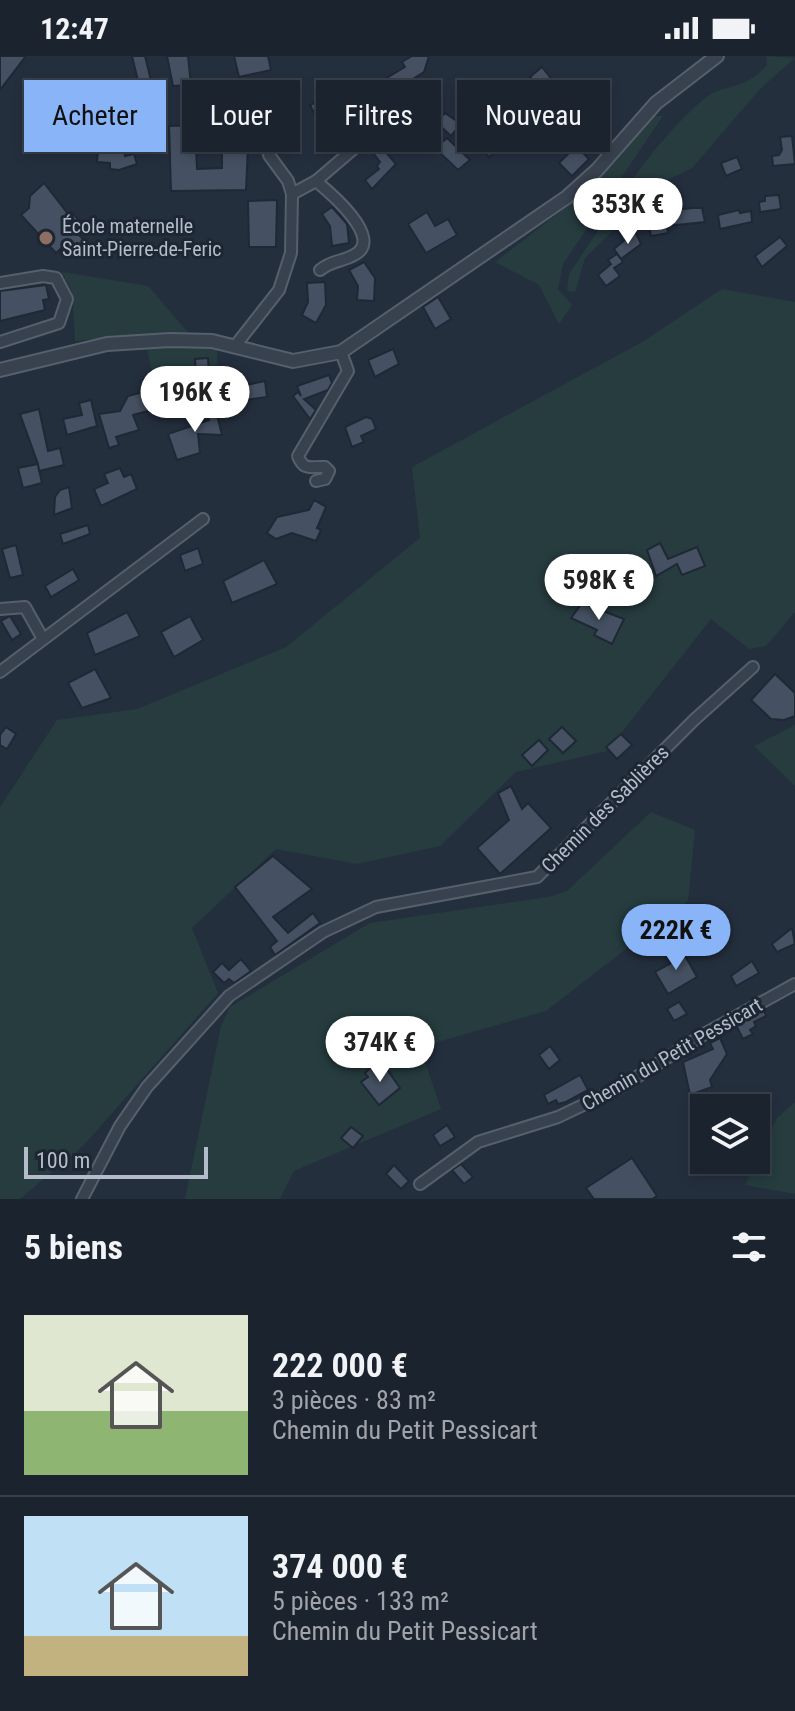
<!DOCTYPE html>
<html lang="fr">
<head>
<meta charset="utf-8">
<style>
	:root { --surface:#1b232e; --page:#242b36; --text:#f1f3f6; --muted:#a0a4aa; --line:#39404a; --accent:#8ab4f8 }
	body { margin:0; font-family:"Roboto Condensed",sans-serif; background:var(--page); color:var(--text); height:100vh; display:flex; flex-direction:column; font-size:30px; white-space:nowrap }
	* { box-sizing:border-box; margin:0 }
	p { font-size:26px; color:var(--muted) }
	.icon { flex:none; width:44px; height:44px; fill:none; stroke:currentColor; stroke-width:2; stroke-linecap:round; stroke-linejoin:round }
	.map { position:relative; height:1143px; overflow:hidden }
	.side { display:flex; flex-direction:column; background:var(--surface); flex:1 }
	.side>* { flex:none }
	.top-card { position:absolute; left:24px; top:24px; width:748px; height:72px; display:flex; gap:16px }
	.buttons { position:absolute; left:690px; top:1038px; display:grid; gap:16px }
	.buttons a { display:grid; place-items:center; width:80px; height:80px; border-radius:0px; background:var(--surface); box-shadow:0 4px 12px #0003,0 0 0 2px var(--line); font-size:40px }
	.scale { position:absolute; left:24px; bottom:20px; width:184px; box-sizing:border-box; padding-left:8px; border:4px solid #b4bcc9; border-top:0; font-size:22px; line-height:28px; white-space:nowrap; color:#b4bcc9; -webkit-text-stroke:6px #1d2633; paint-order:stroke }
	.price { position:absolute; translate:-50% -68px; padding:0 18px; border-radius:28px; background:#fff; color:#222; font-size:26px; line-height:52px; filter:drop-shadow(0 2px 4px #0008) }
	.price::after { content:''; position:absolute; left:50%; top:48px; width:24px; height:18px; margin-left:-12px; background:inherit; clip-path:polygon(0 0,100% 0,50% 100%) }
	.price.current { background:var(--accent); color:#111 }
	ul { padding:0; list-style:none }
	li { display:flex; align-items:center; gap:24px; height:200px; padding:0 24px }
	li+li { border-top:2px solid var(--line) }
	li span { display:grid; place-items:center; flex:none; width:224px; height:160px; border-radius:0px; color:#555 }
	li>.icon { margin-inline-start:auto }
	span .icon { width:96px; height:96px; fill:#fffc; stroke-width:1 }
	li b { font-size:34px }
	h2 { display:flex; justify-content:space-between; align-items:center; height:96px; padding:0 24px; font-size:34px }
	.chip { padding:0 28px; border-radius:0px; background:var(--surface); box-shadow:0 4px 12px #0003,0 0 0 2px var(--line); font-size:28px; line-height:72px }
	.chip.current { background:var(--accent); color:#111 }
	.status { display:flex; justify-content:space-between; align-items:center; height:56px; padding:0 40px; background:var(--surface); direction:ltr }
	.status svg { height:22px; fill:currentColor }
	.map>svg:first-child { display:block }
	.green { fill:#263c3f }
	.building { fill:#455162; stroke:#1f2835; stroke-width:2; fill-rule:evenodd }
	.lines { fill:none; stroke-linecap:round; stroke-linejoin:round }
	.minor-casing { stroke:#565f6c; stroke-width:14 }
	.tertiary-casing { stroke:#565f6c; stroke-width:16 }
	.minor { stroke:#38414e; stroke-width:10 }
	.tertiary { stroke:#38414e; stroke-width:12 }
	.education-dot { fill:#8d6e63; stroke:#1d2633; stroke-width:3 }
	.labels { text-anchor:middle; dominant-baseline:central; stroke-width:6; stroke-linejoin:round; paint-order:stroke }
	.poi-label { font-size:20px; fill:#b4bcc9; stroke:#1d2633; text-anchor:start }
	.street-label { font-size:20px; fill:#b4bcc9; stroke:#1d2633 }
</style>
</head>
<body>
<div class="status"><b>12:47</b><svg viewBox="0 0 49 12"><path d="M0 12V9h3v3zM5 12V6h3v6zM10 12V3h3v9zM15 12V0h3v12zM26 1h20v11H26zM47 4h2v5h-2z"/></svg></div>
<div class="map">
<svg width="795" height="1143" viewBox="0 0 795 1143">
	<rect width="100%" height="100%" fill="#242f3e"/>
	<!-- green -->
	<g class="green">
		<path d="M766,0L795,2L761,32L692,112L661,127L585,202L575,236L567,235L569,218C610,158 648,90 704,43C724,26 742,37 767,9Z"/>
		<path d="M651,60H663L563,208L558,233L572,249L559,268L539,229L495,206L587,135Z"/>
		<path d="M62,216L148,230L198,288L217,290L218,345L161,358L144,279L75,285L72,236Z"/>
		<path d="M722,233L795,246V556L766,590L749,593L711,563L607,695L516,716L440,790L357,808L276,793L192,872L218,937L83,1090L20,1143H0V751L57,664L137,653L286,591L420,482L412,411L644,285Z"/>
		<path d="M795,669V730L754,690Z"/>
		<path d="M651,756L695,774L688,845L546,955L420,991L441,1053L294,1115L280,1143H185L221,970L230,951L370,867L548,841L567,835Z"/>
		<path d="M795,1046V1138L745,1129L777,1062Z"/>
	</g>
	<!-- building -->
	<g class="building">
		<path d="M0,0H26L0,34Z"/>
		<path d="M132,0H145L155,41L133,45L131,34L140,33Z"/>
		<path d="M167,0H188L191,29L173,30Z"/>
		<path d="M234,0H268L271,14L239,21Z"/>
		<path d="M412,0H429L424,16L392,36L385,23L405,11L402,6Z"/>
		<path d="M542,11L553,25L549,39L533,53L523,42L538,30L530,21Z"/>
		<path d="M605,29L612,37L595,53L586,44Z"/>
		<path d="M390,34L400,48L381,59L373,45Z"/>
		<path d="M341,43L353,46L349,73L331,82Z"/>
		<path d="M321,44L331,64L320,69L310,49Z"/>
		<path d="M445,57L461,68L451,80L436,66Z"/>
		<path d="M468,57L485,78L493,84L496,82L502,89L489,101L459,65Z"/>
		<path d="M220,68H244L245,90H248L246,134L171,135L169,70ZM222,90V112L197,113L196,91Z"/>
		<path d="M100,72L122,74L125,100L134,98L137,108L119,114L110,113V107L97,106Z"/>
		<path d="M792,80L795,108L773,110L772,100L779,99L782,94L780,81Z"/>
		<path d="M447,82L470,104L458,114L435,92Z"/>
		<path d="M378,87L396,108L372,133L365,124L379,113L377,110L380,106L370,93Z"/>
		<path d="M576,90L589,103L572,120L559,107Z"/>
		<path d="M737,101L742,113L726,120L721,107Z"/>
		<path d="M44,127L69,159L73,158L85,170L77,177L85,185L77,193L69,185L56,197L21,159L29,152L30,140Z"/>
		<path d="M779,139L781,153L760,156L759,146L765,145V140Z"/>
		<path d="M277,144L276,191H249L248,145Z"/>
		<path d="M332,151L347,168L349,187L332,190L330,170L322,158Z"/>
		<path d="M693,152H702L705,166L667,170L668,177L651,180L648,166L675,158L674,154Z"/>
		<path d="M739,154L740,157L751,155L752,166L720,173L718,159Z"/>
		<path d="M427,156L435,170L448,163L457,179L426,197L408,168Z"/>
		<path d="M633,177H636L641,188L621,203L614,193Z"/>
		<path d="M780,181L787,190L762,211L755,200Z"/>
		<path d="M617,198L623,206L614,212L620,220L606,230L598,219L611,208L608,204Z"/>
		<path d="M364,206L375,222L374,245L357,244L358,230L349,214Z"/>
		<path d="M325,226L326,249L316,267L302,259L308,246L307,227Z"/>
		<path d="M46,229L49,243L43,244L45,254L0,265V235Z"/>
		<path d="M438,241L451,263L435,273L423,251Z"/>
		<path d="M393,293L399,308L375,321L368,304Z"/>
		<path d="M208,302L209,318L196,319L195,303Z"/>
		<path d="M329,319L332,327L328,334L304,343L316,354L310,363L293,340L298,336L301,340L297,330Z"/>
		<path d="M265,325L267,341L238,345L236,331Z"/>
		<path d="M147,335L152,354L133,359L139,374L116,381L119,389L109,392L99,358L120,355L128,340Z"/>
		<path d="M201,340L215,351L222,379L198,378L200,397L177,404L168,378L209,364Z"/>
		<path d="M91,344L97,370L67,379L63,363L82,359L79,347Z"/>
		<path d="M39,353L48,395L60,392L64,409L39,415L38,409L42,427L23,432L18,412L38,408L20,358Z"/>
		<path d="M366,361L372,363L376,373L361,380L364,386L352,391L345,371Z"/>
		<path d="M120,412L124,421L131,418L137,433L101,450L94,433L108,427L104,418Z"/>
		<path d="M69,431L72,452L54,459L55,441L60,434Z"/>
		<path d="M314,444L326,451L317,472L321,474L316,485L292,477L276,483L267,477L277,461L309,454Z"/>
		<path d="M88,469L90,478L63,488L60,478Z"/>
		<path d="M660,487L668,503L697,491L705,510L682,519L677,508L656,520L647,494Z"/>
		<path d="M16,489L23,519L10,522L2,493Z"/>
		<path d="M198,492L203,508L185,515L180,499Z"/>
		<path d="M264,504L277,528L232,547L223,525Z"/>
		<path d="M73,513L79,524L51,541L45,530Z"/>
		<path d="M582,547L624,563L612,588L594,579L597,574L571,562Z"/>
		<path d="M127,556L140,580L95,599L87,577Z"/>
		<path d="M10,560L21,578L12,584L1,565Z"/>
		<path d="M190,560L203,584L174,601L161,576Z"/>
		<path d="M95,613L111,642L82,652L68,627Z"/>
		<path d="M775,618L795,637V660L784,664L771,663L751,644Z"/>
		<path d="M6,671L16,678L7,693L0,689V679Z"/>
		<path d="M562,671L576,685L563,697L549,683Z"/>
		<path d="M621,678L632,689L617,703L606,691Z"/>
		<path d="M539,684L548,694L532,710L522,699Z"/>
		<path d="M511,730L522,753L528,747L551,772L500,818L477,792L509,764L498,737Z"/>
		<path d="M273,800L312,833L273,861L288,877L313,857L320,867L275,899L270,891L277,885L235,831Z"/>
		<path d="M792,872L795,888L777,896L772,888Z"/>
		<path d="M676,893L679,898L683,896L697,921L668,938L655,916L671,907L666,898Z"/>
		<path d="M241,903L251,915L234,927L229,923L224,927L213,916L222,907L229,914Z"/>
		<path d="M752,905L759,917L736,930L731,920Z"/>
		<path d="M679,946L687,958L674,965L667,953Z"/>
		<path d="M764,954L766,960L754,966L756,970L750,974L753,978L743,983L736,969Z"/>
		<path d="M720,982L727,998L710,1024L712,1031L690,1039L683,1006L713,993L710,987Z"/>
		<path d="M550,990L560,1004L549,1013L539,999Z"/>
		<path d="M384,1009L400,1032L379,1049L361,1026L368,1021L365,1017L371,1011Z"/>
		<path d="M580,1019L588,1034L566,1046L558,1048L556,1044L548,1048L544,1039Z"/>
		<path d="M447,1069L455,1081L440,1090L433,1079Z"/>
		<path d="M351,1071L363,1080L353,1092L341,1082Z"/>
		<path d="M632,1102L657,1140L652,1143H594L586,1132Z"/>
		<path d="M461,1108L473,1121L464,1128L452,1114Z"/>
		<path d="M394,1109L409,1125L401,1133L386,1118Z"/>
	</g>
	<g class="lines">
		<!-- minor casing -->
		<g class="minor-casing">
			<g id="minor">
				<path d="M206,43H251L256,47L269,99L288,125L292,138"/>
				<path d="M316,125L392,60"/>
				<path d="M0,227L43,220L56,222L67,243L59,267L0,286"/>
				<path d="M235,290L279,234L291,197L292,138L316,125C328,135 386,183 354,199C342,206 332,204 320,214"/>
				<path d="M316,425L325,423L329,415L325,411C312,410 304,416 298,400L348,315L341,296"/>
				<path d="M0,553L25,551L43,583"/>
				<path d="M0,616L203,463"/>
				<path d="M420,1128L478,1086L558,1061L621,1031L706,977L795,928"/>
				<path d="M82,1143L120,1070L147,1031L229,940L323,876L376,851L537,821L694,664L753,611"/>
			</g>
		</g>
		<!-- tertiary casing -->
		<g class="tertiary-casing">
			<path id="tertiary" d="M0,314L107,288L170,284L212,285L293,305L341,296L567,141L597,114L656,47L717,0"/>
		</g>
		<!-- minor -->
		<use href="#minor" class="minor"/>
		<!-- tertiary -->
		<use href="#tertiary" class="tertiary"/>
	</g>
	<!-- markers -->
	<circle class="education-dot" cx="46" cy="182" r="8"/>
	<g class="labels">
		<!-- poi labels -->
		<g class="poi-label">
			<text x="62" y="170">École maternelle<tspan x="62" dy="23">Saint-Pierre-de-Feric</tspan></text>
		</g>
		<!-- street labels -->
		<g class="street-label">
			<text transform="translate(605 753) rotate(-45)">Chemin des Sablières</text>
			<text transform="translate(672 998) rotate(-30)">Chemin du Petit Pessicart</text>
		</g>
	</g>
</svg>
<div class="buttons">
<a><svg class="icon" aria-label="layers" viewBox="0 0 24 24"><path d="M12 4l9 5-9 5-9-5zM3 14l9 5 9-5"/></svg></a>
</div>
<div class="scale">100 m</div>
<b class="price" style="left:628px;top:190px">353K €</b>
<b class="price" style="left:195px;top:378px">196K €</b>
<b class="price" style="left:599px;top:566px">598K €</b>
<b class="price current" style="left:676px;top:916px">222K €</b>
<b class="price" style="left:380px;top:1028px">374K €</b>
<div class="top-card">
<a class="chip current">Acheter</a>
<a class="chip">Louer</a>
<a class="chip">Filtres</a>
<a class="chip">Nouveau</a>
</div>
</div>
<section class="side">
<h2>5 biens<svg class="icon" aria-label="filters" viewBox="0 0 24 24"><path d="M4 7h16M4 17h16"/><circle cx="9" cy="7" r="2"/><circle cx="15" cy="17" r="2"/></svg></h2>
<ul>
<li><span style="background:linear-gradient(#dfe7d0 60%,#8fb573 0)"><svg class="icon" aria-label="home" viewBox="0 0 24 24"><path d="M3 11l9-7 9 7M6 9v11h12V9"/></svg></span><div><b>222 000 €</b><p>3 pièces · 83 m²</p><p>Chemin du Petit Pessicart</p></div></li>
<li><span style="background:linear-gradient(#bfe0f5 75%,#c2b280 0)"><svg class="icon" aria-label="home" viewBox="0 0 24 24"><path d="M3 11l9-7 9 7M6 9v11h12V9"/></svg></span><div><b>374 000 €</b><p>5 pièces · 133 m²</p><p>Chemin du Petit Pessicart</p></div></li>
</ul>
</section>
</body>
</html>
